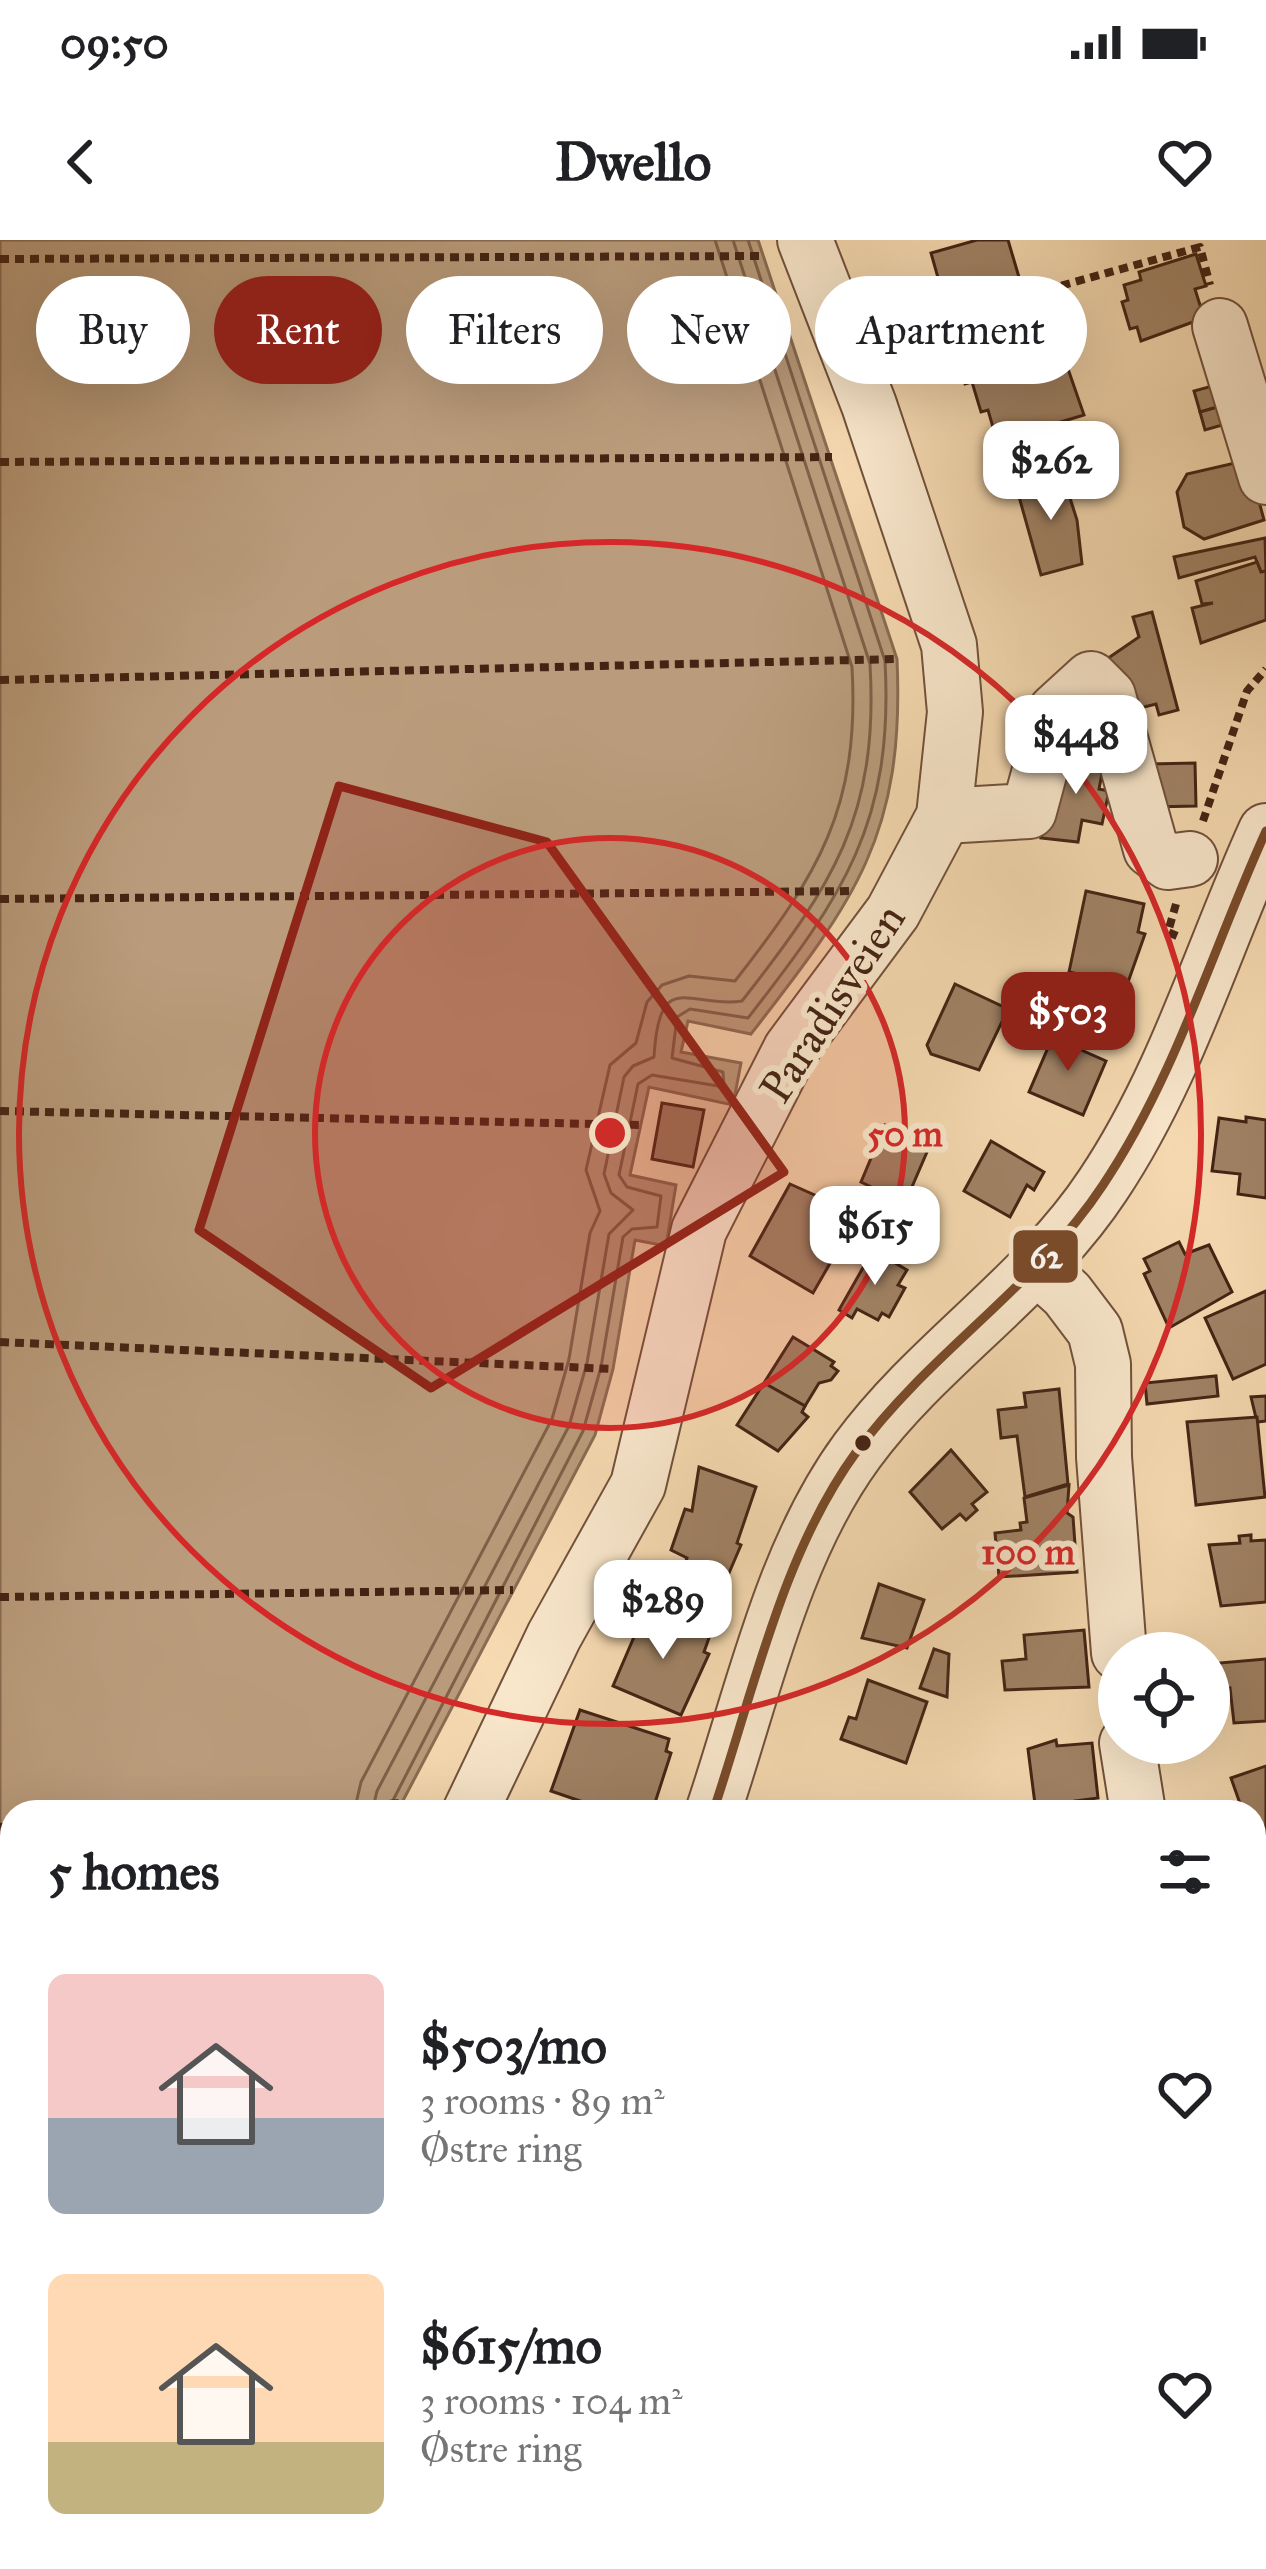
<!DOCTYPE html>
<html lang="en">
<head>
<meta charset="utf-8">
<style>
	:root { --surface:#fff; --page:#f2f2f2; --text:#202124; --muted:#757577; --accent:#8f2418 }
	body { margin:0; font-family:"IM FELL Great Primer",serif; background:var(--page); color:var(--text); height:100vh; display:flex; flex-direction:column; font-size:45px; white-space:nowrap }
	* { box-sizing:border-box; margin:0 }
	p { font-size:39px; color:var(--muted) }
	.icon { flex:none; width:66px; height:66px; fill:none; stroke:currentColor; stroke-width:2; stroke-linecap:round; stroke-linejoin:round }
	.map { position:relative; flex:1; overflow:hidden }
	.drawer { position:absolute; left:0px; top:1560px; width:1266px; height:771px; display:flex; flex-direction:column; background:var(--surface); border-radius:36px 36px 0 0; box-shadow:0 12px 48px #0002 }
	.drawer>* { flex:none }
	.hud { position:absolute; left:36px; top:36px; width:1194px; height:108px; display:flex; gap:24px }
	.fabs { position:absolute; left:1098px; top:1392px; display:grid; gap:24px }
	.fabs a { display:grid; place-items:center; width:132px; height:132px; border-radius:50%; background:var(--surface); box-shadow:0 12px 48px #0002; font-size:60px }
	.price { position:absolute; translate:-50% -102px; padding:0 27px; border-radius:24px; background:#fff; color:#222; font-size:39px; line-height:78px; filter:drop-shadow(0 3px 6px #0008) }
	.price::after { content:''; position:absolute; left:50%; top:72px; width:36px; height:27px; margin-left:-18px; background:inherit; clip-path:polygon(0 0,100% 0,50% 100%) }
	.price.selected { background:var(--accent); color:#fff }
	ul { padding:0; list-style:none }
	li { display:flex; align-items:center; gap:36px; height:300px; padding:0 48px }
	li span { display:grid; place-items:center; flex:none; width:336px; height:240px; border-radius:18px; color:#555 }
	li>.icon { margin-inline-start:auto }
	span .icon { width:144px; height:144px; fill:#fffc; stroke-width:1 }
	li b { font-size:51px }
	h2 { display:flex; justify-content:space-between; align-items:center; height:144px; padding:0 48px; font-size:51px }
	.pill { padding:0 42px; border-radius:54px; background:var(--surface); box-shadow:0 12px 48px #0002; font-size:42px; line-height:108px }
	.pill.selected { background:var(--accent); color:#fff }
	.status { display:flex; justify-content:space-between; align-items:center; height:84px; padding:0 60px; background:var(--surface); direction:ltr }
	.status svg { height:33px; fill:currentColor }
	header { display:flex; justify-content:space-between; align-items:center; height:156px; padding:0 48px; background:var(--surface); font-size:54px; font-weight:700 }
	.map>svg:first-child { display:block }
	.water { fill:#ba9c7c; stroke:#8b6c52; stroke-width:3 }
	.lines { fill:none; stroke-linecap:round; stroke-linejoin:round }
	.shore { stroke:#7f6048; stroke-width:3 }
	.building { fill:#a18366; stroke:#442314; stroke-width:3 }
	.minor-casing { stroke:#71513c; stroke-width:58 }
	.path { stroke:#442314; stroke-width:8; stroke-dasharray:9 6; stroke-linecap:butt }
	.minor { stroke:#fae8cd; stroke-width:54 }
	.bus-1-casing { stroke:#fae8cd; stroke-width:18 }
	.bus-1 { stroke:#7a4b2a; stroke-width:9 }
	.marked { fill:#8f2418; fill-opacity:0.2; stroke:#8f2418; stroke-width:9; stroke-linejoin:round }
	.ring { fill:none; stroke:#d62828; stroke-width:6 }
	.bus-dot { fill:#442314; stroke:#fae8cd; stroke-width:4.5 }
	.labels { text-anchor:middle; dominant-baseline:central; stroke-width:12; stroke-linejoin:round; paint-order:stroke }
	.street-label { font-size:45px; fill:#442314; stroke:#fae8cd }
	.centre { fill:#d62828; stroke:#fae8cd; stroke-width:6 }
	.ring-label { font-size:36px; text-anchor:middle; font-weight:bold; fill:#d62828; stroke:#fae8cd; stroke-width:12; stroke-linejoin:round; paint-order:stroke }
	.line-badge { stroke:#fae8cd; stroke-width:4.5 }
	.badge-label { font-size:33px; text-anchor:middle; font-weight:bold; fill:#fff }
</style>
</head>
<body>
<div class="status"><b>09:50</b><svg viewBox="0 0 49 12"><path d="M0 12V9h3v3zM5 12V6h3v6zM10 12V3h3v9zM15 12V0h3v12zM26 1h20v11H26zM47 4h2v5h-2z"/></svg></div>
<header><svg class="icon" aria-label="back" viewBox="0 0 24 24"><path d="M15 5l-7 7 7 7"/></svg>Dwello<svg class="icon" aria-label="heart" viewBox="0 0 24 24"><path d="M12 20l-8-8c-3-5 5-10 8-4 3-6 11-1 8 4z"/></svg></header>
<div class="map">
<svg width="1266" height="2329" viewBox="0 0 1266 2329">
	<rect width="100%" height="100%" fill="#f7dbb2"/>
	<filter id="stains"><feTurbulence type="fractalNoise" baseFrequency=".00167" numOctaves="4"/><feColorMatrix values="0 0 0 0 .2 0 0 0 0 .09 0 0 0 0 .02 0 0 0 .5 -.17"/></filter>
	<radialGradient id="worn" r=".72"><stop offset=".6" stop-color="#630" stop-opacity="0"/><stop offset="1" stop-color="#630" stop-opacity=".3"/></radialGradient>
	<!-- water -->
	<path class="water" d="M0,0H758L897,419C905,596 854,661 751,794L688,781L681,812L741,823L733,865L649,847L630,935L676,945L666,1006L635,1000L613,1129L595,1195L397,1572H12V2319H305L306,2329H0Z"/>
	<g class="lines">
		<!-- shore -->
		<g class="shore">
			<path d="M354,1572L361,1542L552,1179L569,1119L590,993L600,971L586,930L610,825L636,803L647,762L662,745L689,736L735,741C818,635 860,568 852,427L715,0"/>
			<path d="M372,1572L377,1551L569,1186L587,1123L609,994L633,970L611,953L604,934L624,837L633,826L654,817C659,726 690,769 742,761C832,646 879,576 870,424L733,0"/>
			<path d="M387,1572L583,1191L601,1127L623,997L632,989L657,987L661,956L627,947L619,935L638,844L652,835L724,847L723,832L672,818L677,777L690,769L748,778C843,656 894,583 885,421L748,0"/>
		</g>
	</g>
	<!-- building -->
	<g class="building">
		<path d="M977,0H1008L1021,44L946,66L931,13Z"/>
		<path d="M1196,14L1206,46L1195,49L1204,78L1141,101L1137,87L1130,89L1122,62L1128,60L1124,45L1141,40L1139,32Z"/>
		<path d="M922,57L928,79L888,91L882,68Z"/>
		<path d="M1050,77L1084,175L997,201L988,170L981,172L972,142L965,144L954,105Z"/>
		<path d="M1223,143L1228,164L1200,172L1194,151Z"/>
		<path d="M1228,164L1233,182L1205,190L1200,172Z"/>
		<path d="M1248,220L1264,280L1204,299L1184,287L1177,252L1187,234Z"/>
		<path d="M1062,233L1077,280L1082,324L1041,335L1016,246Z"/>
		<path d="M1265,298L1266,331L1261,332L1255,317L1179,338L1174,317Z"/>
		<path d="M1257,322L1261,332L1266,331V380L1201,403L1192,368L1213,363L1202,364L1196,341Z"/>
		<path d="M1152,372L1178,470L1159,475L1156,464L1136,469L1107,419L1139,397L1133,377Z"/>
		<path d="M1065,510L1105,518L1099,549L1109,551L1102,584L1082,580L1078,602L1041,598Z"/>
		<path d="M1195,523L1196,566L1151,567L1150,524Z"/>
		<path d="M1086,651L1144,664L1138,692L1145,694L1127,745L1069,732Z"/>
		<path d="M955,744L1008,769L979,830L931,814L927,805Z"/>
		<path d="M1056,789L1083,801L1079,809L1106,821L1083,875L1029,852Z"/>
		<path d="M662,863L704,870L693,927L652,919Z"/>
		<path d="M1246,877L1266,880V958L1238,954L1240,934L1212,931L1219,878L1246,882Z"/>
		<path d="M885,885L930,905L905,963L861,942Z"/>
		<path d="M991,901L1044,932L1034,950L1027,945L1010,977L964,951Z"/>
		<path d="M790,944L819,957L816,963L852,985L813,1053L750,1016Z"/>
		<path d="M1179,1002L1185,1014L1209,1005L1232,1052L1169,1088L1144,1034L1150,1031L1144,1019Z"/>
		<path d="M873,1010L907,1030L898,1045L905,1048L889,1077L882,1073L878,1080L857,1069L852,1078L839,1070Z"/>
		<path d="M1266,1051V1124L1233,1139L1205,1078Z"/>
		<path d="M793,1097L834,1122L831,1126L838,1131L831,1140L819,1143L805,1166L764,1143Z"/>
		<path d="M1216,1136L1218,1156L1147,1164L1145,1143Z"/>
		<path d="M764,1143L805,1166L802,1172L808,1177L778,1211L737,1185Z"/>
		<path d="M1059,1149L1068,1244L1025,1257L1017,1196L1001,1198L998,1170L1026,1167L1024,1153Z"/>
		<path d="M1266,1156V1181L1257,1182L1251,1157Z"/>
		<path d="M1257,1177L1265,1257L1196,1265L1187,1182Z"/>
		<path d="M951,1210L987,1252L972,1264L977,1270L966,1280L960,1274L942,1289L910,1252Z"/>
		<path d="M699,1227L756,1247L737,1303L741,1305L714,1368L720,1370L712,1395L685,1386L694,1365L673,1358L687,1318L671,1310L685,1269L692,1271Z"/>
		<path d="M1069,1245L1067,1273L1073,1277L1077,1332L999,1337L995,1293L1021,1290L1020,1283L1027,1282L1024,1258Z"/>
		<path d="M1251,1295V1301L1266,1300V1362L1221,1366L1209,1305L1240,1303L1239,1296Z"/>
		<path d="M879,1344L924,1360L907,1408L862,1398Z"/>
		<path d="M646,1369L710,1395L704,1412L709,1414L681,1475L613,1446Z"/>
		<path d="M1084,1390L1089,1447L1005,1450L1002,1421L1026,1419L1024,1395Z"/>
		<path d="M934,1409L949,1414L947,1457L920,1448Z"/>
		<path d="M1266,1419V1481L1234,1483L1230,1448L1221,1449L1219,1423Z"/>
		<path d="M868,1440L927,1462L906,1523L841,1499L849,1477L856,1479Z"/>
		<path d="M580,1470L669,1499L666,1511L671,1513L652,1572H612L551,1551Z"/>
		<path d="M1056,1500L1057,1506L1092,1503L1098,1558L1075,1561L1076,1569L1036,1572L1028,1509Z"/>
		<path d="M1266,1526V1603L1264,1604L1254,1601V1572H1243L1231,1538Z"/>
		<path d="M1254,1922L1266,1937V1953L1254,1963Z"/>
		<path d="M1266,1990V2018L1254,2028V2000Z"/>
		<path d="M1254,2244L1266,2256V2329H1254L1244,2319H1254Z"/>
		<path d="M1035,2319H1074L1096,2329H1030Z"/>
		<path d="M646,2324L709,2326V2329H646Z"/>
	</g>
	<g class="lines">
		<!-- minor casing -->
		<g class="minor-casing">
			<g id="minor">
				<path d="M1220,86L1266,237"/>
				<path d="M944,576L1029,571L1056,471L1091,439L1108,456L1151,609L1168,622L1190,619"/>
				<path d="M1037,1027L1067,1054L1095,1091L1103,1124L1104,1217L1119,1413"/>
				<path d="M1127,1503L1138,1572"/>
				<path d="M470,1572L554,1396L638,1245L699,990L791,809L893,672L944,576L955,472L949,405L869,165L805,0"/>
				<path d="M713,1572C753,1454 782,1313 857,1211C929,1113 1036,1047 1103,945C1176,836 1212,710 1266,591"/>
				<path d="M1254,1836L1266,1858"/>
				<path d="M357,2319V2329"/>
				<path d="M504,2319L505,2329"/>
				<path d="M1144,2319L1154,2329"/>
				<path d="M949,2329L954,2319"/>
			</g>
		</g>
		<!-- path -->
		<g class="path">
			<path d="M0,19L763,16"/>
			<path d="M888,94L1200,7L1210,45"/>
			<path d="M0,222L832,217"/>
			<path d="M0,440L897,419"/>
			<path d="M1203,581L1247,451L1266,429"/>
			<path d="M0,659L855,651"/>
			<path d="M1176,664L1168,692L1177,696"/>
			<path d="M0,871L641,885"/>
			<path d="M0,1102L613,1129"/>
			<path d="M0,1357L513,1350"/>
			<path d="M255,1572L401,1563"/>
			<path d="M0,1587L12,1586"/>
			<path d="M1254,1683L1266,1679"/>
			<path d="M0,1817L12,1816"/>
			<path d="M0,2059L12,2058"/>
			<path d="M0,2292L12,2289"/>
		</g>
		<!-- minor -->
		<use href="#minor" class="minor"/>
		<!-- bus-1 casing -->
		<g class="bus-1-casing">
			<path id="bus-1" d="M713,1572C753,1454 782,1313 857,1211C929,1113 1036,1047 1103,945C1176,836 1212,710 1266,591"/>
		</g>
		<!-- bus-1 -->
		<use href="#bus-1" class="bus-1"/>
	</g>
	<!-- marked area -->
	<path class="marked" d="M339,546L547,602L784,932L431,1148L199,990Z"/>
	<!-- distance rings -->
	<circle cx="610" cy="893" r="295" fill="#d62828" fill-opacity=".12"/>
	<g class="ring">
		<circle cx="610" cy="893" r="295"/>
		<circle cx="610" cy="893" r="591"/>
	</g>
	<!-- markers -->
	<circle class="bus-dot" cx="863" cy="1203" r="10"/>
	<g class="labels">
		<!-- street labels -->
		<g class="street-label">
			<text transform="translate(832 763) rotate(-57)">Paradisveien</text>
		</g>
	</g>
	<circle cx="610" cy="893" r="18" class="centre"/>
	<g class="ring-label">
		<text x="905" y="906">50 m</text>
		<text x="1028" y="1324">100 m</text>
	</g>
	<rect class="line-badge" x="1011" y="988" width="69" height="57" rx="12" fill="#7a4b2a"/>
	<g class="badge-label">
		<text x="1046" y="1028">62</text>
	</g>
	<rect width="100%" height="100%" filter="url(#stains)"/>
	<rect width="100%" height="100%" fill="url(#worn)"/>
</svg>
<div class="fabs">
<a><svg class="icon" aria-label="locate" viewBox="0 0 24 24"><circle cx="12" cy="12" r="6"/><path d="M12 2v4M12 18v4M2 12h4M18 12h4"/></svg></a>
</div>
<b class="price" style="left:1051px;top:283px">$262</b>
<b class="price" style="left:1076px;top:557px">$448</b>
<b class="price selected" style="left:1068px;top:834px">$503</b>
<b class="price" style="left:875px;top:1048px">$615</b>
<b class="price" style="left:663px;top:1422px">$289</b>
<div class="hud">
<a class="pill">Buy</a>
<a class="pill selected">Rent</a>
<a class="pill">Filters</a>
<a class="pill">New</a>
<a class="pill">Apartment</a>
</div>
<section class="drawer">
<h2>5 homes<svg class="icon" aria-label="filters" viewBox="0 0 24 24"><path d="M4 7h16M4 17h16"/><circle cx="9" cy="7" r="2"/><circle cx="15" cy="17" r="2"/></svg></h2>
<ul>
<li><span style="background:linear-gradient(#f6c9c9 60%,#9aa5b1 0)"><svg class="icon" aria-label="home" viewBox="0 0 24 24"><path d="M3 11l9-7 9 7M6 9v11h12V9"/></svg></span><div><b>$503/mo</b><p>3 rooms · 89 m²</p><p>Østre ring</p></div><svg class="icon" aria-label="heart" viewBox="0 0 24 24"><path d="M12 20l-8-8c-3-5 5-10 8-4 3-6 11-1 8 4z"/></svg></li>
<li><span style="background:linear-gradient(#ffd9b3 70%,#c2b280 0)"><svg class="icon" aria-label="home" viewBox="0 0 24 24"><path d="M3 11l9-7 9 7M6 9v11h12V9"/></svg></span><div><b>$615/mo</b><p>3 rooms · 104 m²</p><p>Østre ring</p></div><svg class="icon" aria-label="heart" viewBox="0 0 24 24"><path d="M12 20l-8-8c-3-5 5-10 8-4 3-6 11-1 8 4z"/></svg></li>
</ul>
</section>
</div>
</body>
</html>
